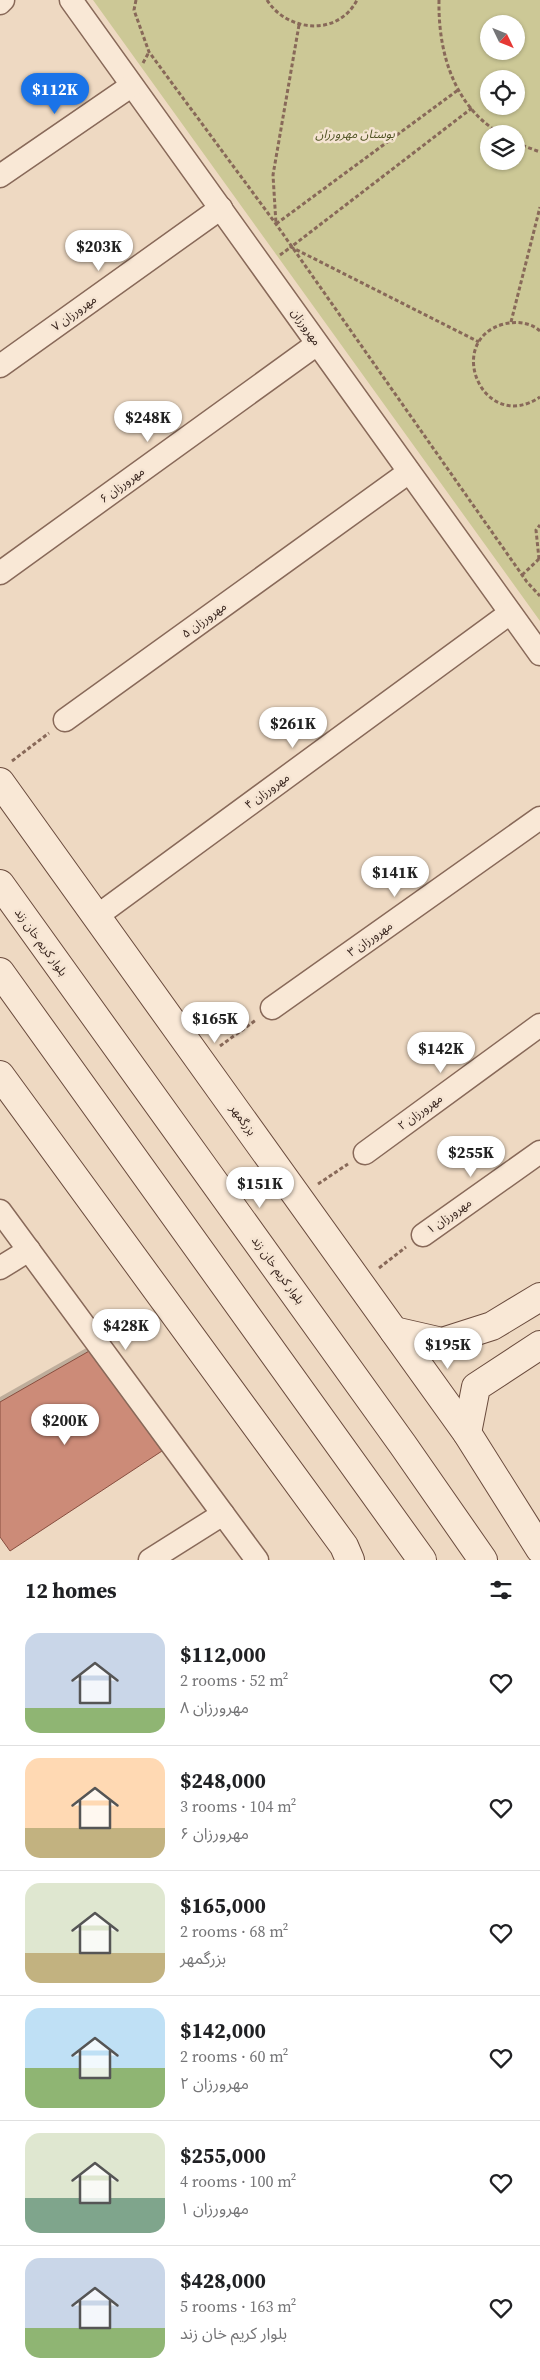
<!DOCTYPE html>
<html lang="en">
<head>
<meta charset="utf-8">
<style>
	:root { --surface:#fff; --page:#f6f6f6; --text:#202124; --muted:#757577; --line:#e0e0e0; --accent:#1a73e8 }
	body { margin:0; font-family:"Source Serif 4","Noto Sans Arabic",serif; background:var(--page); color:var(--text); height:100vh; display:flex; flex-direction:column; font-size:19px; white-space:nowrap }
	* { box-sizing:border-box; margin:0 }
	p { font-size:16px; color:var(--muted) }
	.icon { flex:none; width:28px; height:28px; fill:none; stroke:currentColor; stroke-width:2; stroke-linecap:round; stroke-linejoin:round }
	.map { position:relative; height:1560px; overflow:hidden }
	.details { display:flex; flex-direction:column; background:var(--surface); flex:1 }
	.details>* { flex:none }
	.needle { width:32px; rotate:133deg }
	.tools { position:absolute; left:480px; top:15px; display:grid; gap:10px }
	.tools a { display:grid; place-items:center; width:45px; height:45px; border-radius:50%; background:var(--surface); box-shadow:0 1px 4px #0004; font-size:25px }
	.price { position:absolute; translate:-50% -42px; padding:0 11px; border-radius:18px; background:#fff; color:#222; font-size:16px; line-height:32px; filter:drop-shadow(0 1px 2px #0008) }
	.price::after { content:''; position:absolute; left:50%; top:30px; width:15px; height:11px; margin-left:-8px; background:inherit; clip-path:polygon(0 0,100% 0,50% 100%) }
	.price.selected { background:var(--accent); color:#fff }
	ul { padding:0; list-style:none }
	li { display:flex; align-items:center; gap:15px; height:125px; padding:0 25px }
	li+li { border-top:1px solid var(--line) }
	li span { display:grid; place-items:center; flex:none; width:140px; height:100px; border-radius:15px; color:#555 }
	li>.icon { margin-inline-start:auto }
	span .icon { width:60px; height:60px; fill:#fffc; stroke-width:1 }
	li b { font-size:21px }
	h2 { display:flex; justify-content:space-between; align-items:center; height:60px; padding:0 25px; font-size:21px }
	.map>svg:first-child { display:block }
	.green { fill:#ccc896; fill-rule:evenodd }
	.shadow { fill:#0003 }
	.building { fill:#cc8b78; stroke:#874e3f }
	.lines { fill:none; stroke-linecap:round; stroke-linejoin:round }
	.minor-casing { stroke:#886959; stroke-width:25 }
	.secondary-casing { stroke:#6a4b3d; stroke-width:30 }
	.path { stroke:#886959; stroke-width:3; stroke-dasharray:4 2.5; stroke-linecap:butt }
	.minor { stroke:#f9e8d6; stroke-width:22 }
	.secondary { stroke:#f9e8d6; stroke-width:28 }
	.labels { text-anchor:middle; dominant-baseline:central; stroke-width:5; stroke-linejoin:round; paint-order:stroke }
	.park-label { font-size:12px; font-style:italic; fill:#515424; stroke:#f5e4d2 }
	.street-label { font-size:12px; fill:#38251e; stroke:#f5e4d2 }
</style>
</head>
<body>
<div class="map">
<svg width="540" height="1560" viewBox="0 0 540 1560">
	<rect width="100%" height="100%" fill="#eed9c2"/>
	<!-- green -->
	<path class="green" d="M93,0H540V621ZM489,24H516V51H489ZM489,79H516V106H489ZM489,134H516V161H489Z"/>
	<!-- shadow -->
	<path class="shadow" d="M104,1338L174,1437L161,1450L0,1535V1397Z"/>
	<!-- building -->
	<path class="building" d="M91,1350L162,1451L10,1551L0,1537V1402Z"/>
	<g class="lines">
		<!-- minor casing -->
		<g class="minor-casing">
			<g id="minor">
				<path d="M71,0L540,654"/>
				<path d="M0,3L3,0"/>
				<path d="M0,176L131,86"/>
				<path d="M0,366L221,208"/>
				<path d="M0,573L317,344"/>
				<path d="M65,720L409,472"/>
				<path d="M97,916L510,613"/>
				<path d="M272,1008L540,818"/>
				<path d="M365,1153L540,1025"/>
				<path d="M0,1211L223,1514"/>
				<path d="M423,1235L540,1152"/>
				<path d="M0,1268L29,1250"/>
				<path d="M150,1560L223,1514L257,1560"/>
			</g>
		</g>
		<!-- secondary casing -->
		<g class="secondary-casing">
			<g id="secondary">
				<path d="M0,782L467,1433L540,1549"/>
				<path d="M0,884L403,1445L483,1560"/>
				<path d="M0,972L422,1560"/>
				<path d="M0,1075L344,1546L350,1560"/>
				<path d="M394,1331L442,1342L492,1326L540,1297"/>
				<path d="M467,1433L476,1387L540,1345"/>
			</g>
		</g>
		<!-- path -->
		<g class="path">
			<path d="M136,0L134,10L149,52L276,224L527,582L540,596"/>
			<path d="M267,0C287,32 338,37 357,0"/>
			<path d="M439,0C438,51 453,106 501,134"/>
			<path d="M299,25L273,175L276,224L458,90"/>
			<path d="M143,63L149,52"/>
			<path d="M472,108L291,247L479,342"/>
			<path d="M516,143L540,152"/>
			<path d="M280,255L291,247"/>
			<path d="M511,322L540,207"/>
			<path d="M540,331C530,322 516,321 504,324C443,340 483,435 540,397"/>
			<path d="M539,559L536,530L540,525"/>
			<path d="M522,575L540,558"/>
			<path d="M12,761L49,733"/>
			<path d="M220,1046L256,1020"/>
			<path d="M318,1184L348,1164"/>
			<path d="M379,1268L406,1247"/>
		</g>
		<!-- minor -->
		<use href="#minor" class="minor"/>
		<!-- secondary -->
		<use href="#secondary" class="secondary"/>
	</g>
	<g class="labels">
		<!-- park labels -->
		<g class="park-label">
			<text x="355" y="134">بوستان مهرورزان</text>
		</g>
		<!-- street labels -->
		<g class="street-label">
			<text transform="translate(74 313) rotate(-36)">مهرورزان ۷</text>
			<text transform="translate(306 327) rotate(55)">مهرورزان</text>
			<text transform="translate(122 485) rotate(-36)">مهرورزان ۶</text>
			<text transform="translate(204 620) rotate(-36)">مهرورزان ۵</text>
			<text transform="translate(267 791) rotate(-36)">مهرورزان ۴</text>
			<text transform="translate(370 939) rotate(-35)">مهرورزان ۳</text>
			<text transform="translate(41 942) rotate(54)">بلوار کریم خان زند</text>
			<text transform="translate(420 1112) rotate(-36)">مهرورزان ۲</text>
			<text transform="translate(243 1120) rotate(54)">بزرگمهر</text>
			<text transform="translate(449 1216) rotate(-35)">مهرورزان ۱</text>
			<text transform="translate(278 1270) rotate(54)">بلوار کریم خان زند</text>
		</g>
	</g>
</svg>
<div class="tools">
<a><svg class="needle" viewBox="-14 -14 28 28"><path d="M0-13l5 13h-10z" fill="#e53935"/><path d="M0 13l5-13h-10z" fill="#757577"/></svg></a>
<a><svg class="icon" aria-label="locate" viewBox="0 0 24 24"><circle cx="12" cy="12" r="6"/><path d="M12 2v4M12 18v4M2 12h4M18 12h4"/></svg></a>
<a><svg class="icon" aria-label="layers" viewBox="0 0 24 24"><path d="M12 4l9 5-9 5-9-5zM3 14l9 5 9-5"/></svg></a>
</div>
<b class="price selected" style="left:55px;top:115px">$112K</b>
<b class="price" style="left:99px;top:272px">$203K</b>
<b class="price" style="left:148px;top:443px">$248K</b>
<b class="price" style="left:293px;top:749px">$261K</b>
<b class="price" style="left:395px;top:898px">$141K</b>
<b class="price" style="left:215px;top:1044px">$165K</b>
<b class="price" style="left:441px;top:1074px">$142K</b>
<b class="price" style="left:471px;top:1178px">$255K</b>
<b class="price" style="left:260px;top:1209px">$151K</b>
<b class="price" style="left:126px;top:1351px">$428K</b>
<b class="price" style="left:448px;top:1370px">$195K</b>
<b class="price" style="left:65px;top:1446px">$200K</b>
</div>
<section class="details">
<h2>12 homes<svg class="icon" aria-label="filters" viewBox="0 0 24 24"><path d="M4 7h16M4 17h16"/><circle cx="9" cy="7" r="2"/><circle cx="15" cy="17" r="2"/></svg></h2>
<ul>
<li><span style="background:linear-gradient(#c9d6e8 75%,#8fb573 0)"><svg class="icon" aria-label="home" viewBox="0 0 24 24"><path d="M3 11l9-7 9 7M6 9v11h12V9"/></svg></span><div><b>$112,000</b><p>2 rooms · 52 m²</p><p>مهرورزان ۸</p></div><svg class="icon" aria-label="heart" viewBox="0 0 24 24"><path d="M12 20l-8-8c-3-5 5-10 8-4 3-6 11-1 8 4z"/></svg></li>
<li><span style="background:linear-gradient(#ffd9b3 70%,#c2b280 0)"><svg class="icon" aria-label="home" viewBox="0 0 24 24"><path d="M3 11l9-7 9 7M6 9v11h12V9"/></svg></span><div><b>$248,000</b><p>3 rooms · 104 m²</p><p>مهرورزان ۶</p></div><svg class="icon" aria-label="heart" viewBox="0 0 24 24"><path d="M12 20l-8-8c-3-5 5-10 8-4 3-6 11-1 8 4z"/></svg></li>
<li><span style="background:linear-gradient(#dfe7d0 70%,#c2b280 0)"><svg class="icon" aria-label="home" viewBox="0 0 24 24"><path d="M3 11l9-7 9 7M6 9v11h12V9"/></svg></span><div><b>$165,000</b><p>2 rooms · 68 m²</p><p>بزرگمهر</p></div><svg class="icon" aria-label="heart" viewBox="0 0 24 24"><path d="M12 20l-8-8c-3-5 5-10 8-4 3-6 11-1 8 4z"/></svg></li>
<li><span style="background:linear-gradient(#bfe0f5 60%,#8fb573 0)"><svg class="icon" aria-label="home" viewBox="0 0 24 24"><path d="M3 11l9-7 9 7M6 9v11h12V9"/></svg></span><div><b>$142,000</b><p>2 rooms · 60 m²</p><p>مهرورزان ۲</p></div><svg class="icon" aria-label="heart" viewBox="0 0 24 24"><path d="M12 20l-8-8c-3-5 5-10 8-4 3-6 11-1 8 4z"/></svg></li>
<li><span style="background:linear-gradient(#dfe7d0 65%,#7fa58c 0)"><svg class="icon" aria-label="home" viewBox="0 0 24 24"><path d="M3 11l9-7 9 7M6 9v11h12V9"/></svg></span><div><b>$255,000</b><p>4 rooms · 100 m²</p><p>مهرورزان ۱</p></div><svg class="icon" aria-label="heart" viewBox="0 0 24 24"><path d="M12 20l-8-8c-3-5 5-10 8-4 3-6 11-1 8 4z"/></svg></li>
<li><span style="background:linear-gradient(#c9d6e8 70%,#8fb573 0)"><svg class="icon" aria-label="home" viewBox="0 0 24 24"><path d="M3 11l9-7 9 7M6 9v11h12V9"/></svg></span><div><b>$428,000</b><p>5 rooms · 163 m²</p><p>بلوار کریم خان زند</p></div><svg class="icon" aria-label="heart" viewBox="0 0 24 24"><path d="M12 20l-8-8c-3-5 5-10 8-4 3-6 11-1 8 4z"/></svg></li>
</ul>
</section>
</body>
</html>
